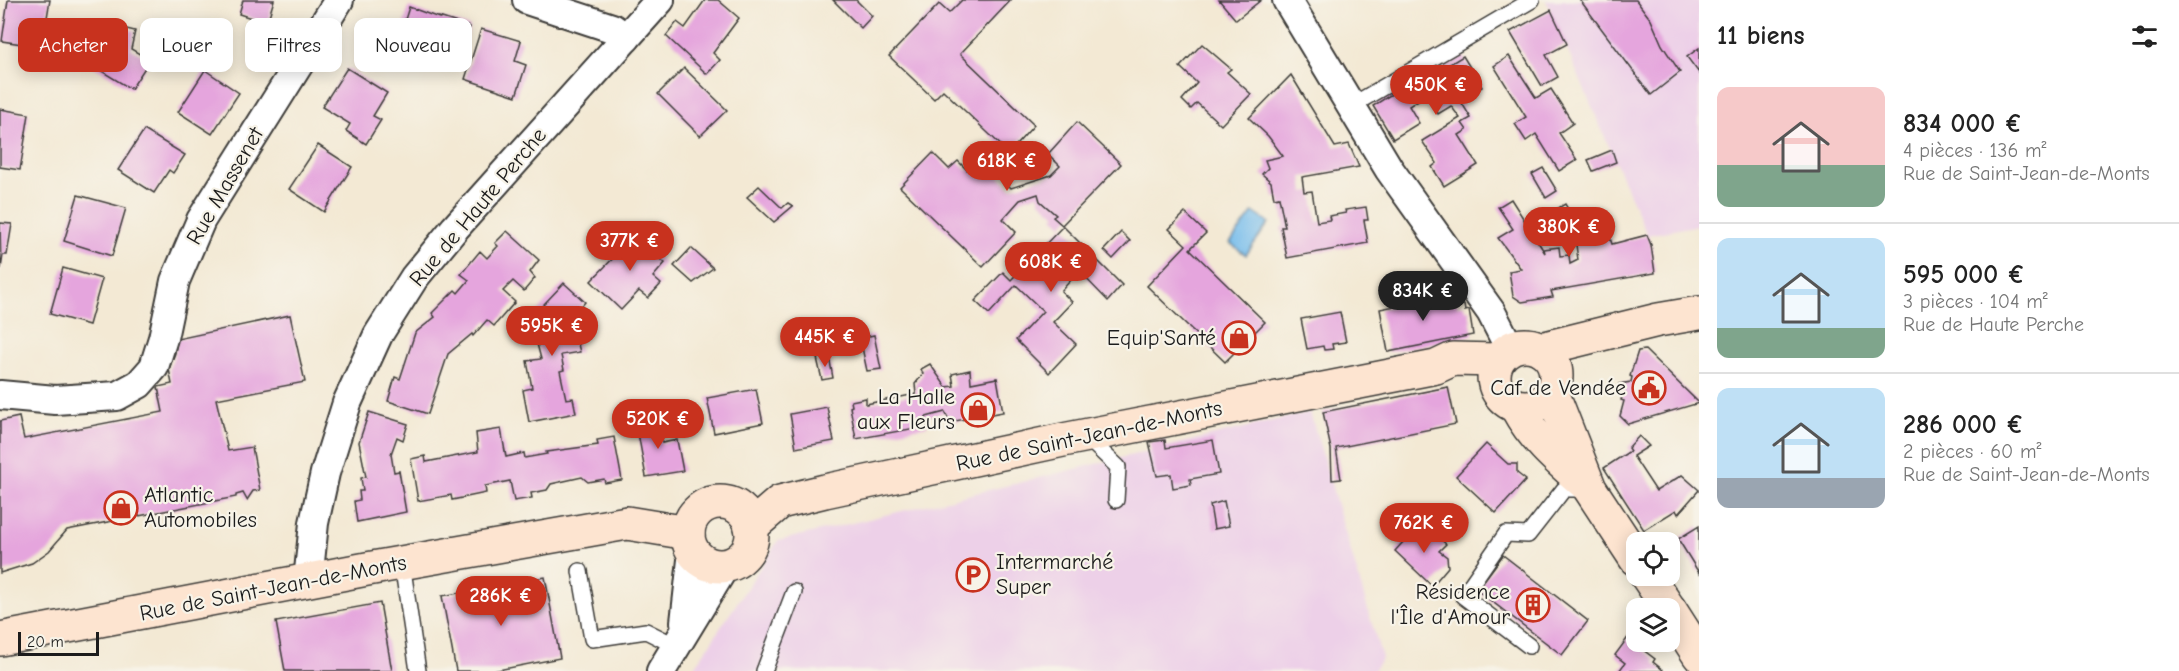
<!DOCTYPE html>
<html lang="fr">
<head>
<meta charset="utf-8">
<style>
	:root { --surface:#fff; --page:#f2f2f2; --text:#222; --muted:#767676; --line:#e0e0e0; --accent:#c8321e }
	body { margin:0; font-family:"Comic Neue",sans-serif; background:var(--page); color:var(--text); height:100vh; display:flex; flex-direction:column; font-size:22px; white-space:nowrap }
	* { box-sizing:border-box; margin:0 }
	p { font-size:20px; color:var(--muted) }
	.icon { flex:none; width:33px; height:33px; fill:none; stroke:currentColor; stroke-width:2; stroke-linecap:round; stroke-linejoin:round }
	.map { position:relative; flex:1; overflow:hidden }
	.panel { display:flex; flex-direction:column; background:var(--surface); width:480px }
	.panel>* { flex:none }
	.guide { position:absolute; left:18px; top:18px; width:570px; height:54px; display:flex; gap:12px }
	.buttons { position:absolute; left:1626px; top:532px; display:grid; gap:12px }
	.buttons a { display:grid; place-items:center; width:54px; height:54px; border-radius:12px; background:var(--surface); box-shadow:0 3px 15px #0003; font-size:30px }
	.scale { position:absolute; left:18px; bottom:15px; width:81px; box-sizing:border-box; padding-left:6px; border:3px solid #1c1c1c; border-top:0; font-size:16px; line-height:21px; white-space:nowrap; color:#1c1c1c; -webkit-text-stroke:4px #f7f3e8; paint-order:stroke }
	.price { position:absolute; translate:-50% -51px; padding:0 14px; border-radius:21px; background:var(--accent); color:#fff; font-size:20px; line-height:39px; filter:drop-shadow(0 2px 3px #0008) }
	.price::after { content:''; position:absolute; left:50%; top:36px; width:18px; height:14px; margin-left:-9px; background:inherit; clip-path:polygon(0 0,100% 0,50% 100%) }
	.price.on { background:#222; color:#fff }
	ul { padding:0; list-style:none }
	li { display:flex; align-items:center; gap:18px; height:150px; padding:0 18px }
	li+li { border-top:2px solid var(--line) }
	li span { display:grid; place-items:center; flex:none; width:168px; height:120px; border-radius:12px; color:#555 }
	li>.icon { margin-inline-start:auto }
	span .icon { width:72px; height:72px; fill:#fffc; stroke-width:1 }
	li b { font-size:26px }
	h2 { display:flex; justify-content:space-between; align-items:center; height:72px; padding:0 18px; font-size:26px }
	.chip { padding:0 21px; border-radius:12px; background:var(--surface); box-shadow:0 3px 15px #0003; font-size:21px; line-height:54px }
	.chip.on { background:var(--accent); color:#fff }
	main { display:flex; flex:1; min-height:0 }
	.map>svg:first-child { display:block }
	.built { fill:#edd0e8 }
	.water { fill:#74bcec; stroke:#486c84; stroke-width:1.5 }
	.building { fill:#e5a5dd }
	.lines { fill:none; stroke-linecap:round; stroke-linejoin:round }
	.lane-casing { stroke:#3c3b38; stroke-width:18 }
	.street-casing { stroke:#3c3b38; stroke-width:32 }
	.secondary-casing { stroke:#3c3b38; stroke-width:36 }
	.lane { stroke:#fff; stroke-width:15 }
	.street { stroke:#fff; stroke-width:28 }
	.secondary { stroke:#fde4d0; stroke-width:33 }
	.labels { text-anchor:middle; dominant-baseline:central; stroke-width:4.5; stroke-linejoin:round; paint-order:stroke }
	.street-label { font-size:22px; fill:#1c1c1c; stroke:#f7f3e8 }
	.poi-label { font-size:22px; fill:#1c1c1c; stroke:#f7f3e8; text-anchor:end }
</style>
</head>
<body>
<main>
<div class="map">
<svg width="1699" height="671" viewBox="0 0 1699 671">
	<rect width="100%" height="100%" fill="#f7f3e8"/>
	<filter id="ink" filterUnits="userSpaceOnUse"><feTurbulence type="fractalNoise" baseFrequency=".0167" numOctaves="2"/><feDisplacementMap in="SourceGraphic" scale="12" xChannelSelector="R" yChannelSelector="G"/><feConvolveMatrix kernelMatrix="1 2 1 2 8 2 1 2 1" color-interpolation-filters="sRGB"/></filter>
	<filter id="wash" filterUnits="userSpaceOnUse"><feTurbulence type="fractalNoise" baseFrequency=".008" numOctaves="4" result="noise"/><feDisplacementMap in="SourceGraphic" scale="24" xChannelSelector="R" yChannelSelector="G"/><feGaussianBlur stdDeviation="1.35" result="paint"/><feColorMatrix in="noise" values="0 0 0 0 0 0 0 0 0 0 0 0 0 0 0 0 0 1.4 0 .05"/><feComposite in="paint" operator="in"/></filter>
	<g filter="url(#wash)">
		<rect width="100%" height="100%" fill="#f3e9d4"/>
		<!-- built -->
		<g class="built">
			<path d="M1546,0H1699V225L1647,235Z"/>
			<path d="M1310,412L1382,658L1373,671H692L778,541Z"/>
		</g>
		<!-- water -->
		<path class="water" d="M1253,212L1269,223L1246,255L1230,243Z"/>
		<g id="blocks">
			<!-- building -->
			<g class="building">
				<path d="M8,0H50L42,47L2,41Z"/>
				<path d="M243,0H274L267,23L239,14Z"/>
				<path d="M705,0H718L739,18L713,53L720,60L707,74L666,36L677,22L685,28Z"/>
				<path d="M833,0H856L872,16L861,28Z"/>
				<path d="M962,0H1011L960,54L1034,125L1009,153L943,90L934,99L889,56L939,4L949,13Z"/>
				<path d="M1219,0H1261L1236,20Z"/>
				<path d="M1580,0H1636L1651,20L1662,45L1680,72L1651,95Z"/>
				<path d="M409,7L439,18V17L470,27L456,70L440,65L443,56L398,42Z"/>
				<path d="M1551,10L1567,44L1546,55L1558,77L1542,86L1510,32Z"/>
				<path d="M102,23L135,31L131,49L150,60L131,89L93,66Z"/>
				<path d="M481,29L521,41L515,61L526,65L516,96L465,79Z"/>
				<path d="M1202,44L1231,69L1227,72L1251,94L1221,125L1197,103L1191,109L1182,100L1197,83L1180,67Z"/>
				<path d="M1699,48V73L1687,57Z"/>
				<path d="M1463,56L1482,87L1460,100L1471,118L1462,123L1467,130L1459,135L1478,165L1444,186L1432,167L1437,163L1422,141L1460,118L1451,106L1438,114L1426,95L1409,106L1419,123L1393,139L1373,106L1429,70L1432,75Z"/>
				<path d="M1509,56L1536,98L1551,89L1573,123L1559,133L1577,160L1559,171L1536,134L1526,141L1515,124L1526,117L1494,66Z"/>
				<path d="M347,68L387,93L373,116L381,120L366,144L346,131L350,124L322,107Z"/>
				<path d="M684,68L727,110L700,136L658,94Z"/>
				<path d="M205,70L239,93L212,134L178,112Z"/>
				<path d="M1291,75L1335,147L1349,144L1359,167L1302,177L1304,192L1312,191L1317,222L1330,220L1329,216L1346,213L1345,210L1366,207L1368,220H1364L1368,243L1287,258L1281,227H1285L1279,197L1274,198L1271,182L1262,174L1268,168L1265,160L1283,156L1268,136L1249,118Z"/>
				<path d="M0,109L29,114L20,170L0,167Z"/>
				<path d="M1077,122L1121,164L1062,225L1053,217L1056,215L1040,201L1038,194L1020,200L1003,219L1016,232L983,267L900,187L933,153L949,169L958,161L967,170L980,157L1011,188L1051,175L1060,166L1048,154Z"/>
				<path d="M144,130L185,155L173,173L169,170L154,193L118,170Z"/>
				<path d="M318,145L352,167L324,212L289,189Z"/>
				<path d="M1612,150L1616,162L1593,171L1588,160Z"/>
				<path d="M1543,168L1557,191L1546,198L1532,174Z"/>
				<path d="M759,186L782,208L788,203L793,206L774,222L747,197Z"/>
				<path d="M78,195L126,208L112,256L64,241Z"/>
				<path d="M1511,199L1545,253L1544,249L1559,247L1560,256L1569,255L1570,264L1578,260L1575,237L1572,239L1555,210L1565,204L1585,237L1601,234L1603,240L1610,238L1612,244L1647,235L1651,245L1655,273L1551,291L1553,297L1522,302L1513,296L1509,271L1521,269L1498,238L1513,229L1498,207Z"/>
				<path d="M1185,213L1206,233L1190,249L1265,322L1225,362L1147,286L1186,245L1169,229Z"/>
				<path d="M0,223L12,224L7,255H3L1,269Z"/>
				<path d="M1063,226L1122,285L1108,301L1079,271L1061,291L1072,302L1053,322L1076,344L1049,373L1016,340L1043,311L1016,285L989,314L975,301L1003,272L1011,280Z"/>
				<path d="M507,231L539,260L530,272L535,278L524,291L513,281L503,291L515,302L494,326L487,320L473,336L472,334L448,354L428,414L388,401L395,377L400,379L415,333L435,317L432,313L455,290L458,293L469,280L461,274L480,251L487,258L498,246L495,243Z"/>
				<path d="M630,231L665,263L653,277L661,284L648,298L639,291L621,310L591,281L624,247L619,243Z"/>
				<path d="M1121,232L1130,241L1113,259L1104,250Z"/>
				<path d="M691,248L713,268L693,283L674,266Z"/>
				<path d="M63,268L102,279L89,325L50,314Z"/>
				<path d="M564,283L585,302L575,314L572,311L564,321L565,326L573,325L580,352L561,355L564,370L560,371L566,399L573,398L576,413L529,422L523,390L532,388L527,361L541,359L537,344L543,342L541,334L527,322Z"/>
				<path d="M1420,283L1426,306L1456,300L1457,306L1464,305L1465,311L1469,310L1473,335L1388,352L1380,309L1405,304L1402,288Z"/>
				<path d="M1340,312L1346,342L1332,344L1333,349L1324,350L1323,346L1307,349L1301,319Z"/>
				<path d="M290,315L305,382L216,399L228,451L252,447L260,490L253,491L247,500L243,493L236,495V497L67,530L49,551L32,563L0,573V421L19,417L24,439L163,412L158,387L172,384L169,369L175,353L177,339Z"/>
				<path d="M874,335L881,369L867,371L860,338Z"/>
				<path d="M1645,350L1699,403L1628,424L1620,416L1624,401L1621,400L1623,392L1618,391L1619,384L1631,382L1632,377L1630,376L1638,351Z"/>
				<path d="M829,356L833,378L822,380L817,358Z"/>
				<path d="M930,364L946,387L954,386L952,374L970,370L971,383L997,378L1003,412L950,422L945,412L926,417L927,426L856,439L850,407L852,406L851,401L866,398V404L916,394L915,384L923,374L921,369Z"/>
				<path d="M1448,387L1456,424L1336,448L1341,479L1332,480L1331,449L1323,412Z"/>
				<path d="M756,389L763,423L714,433L707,398Z"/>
				<path d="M827,407L834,441L796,448L790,414Z"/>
				<path d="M369,412L408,424L403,440L397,437L391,454L394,472L399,471L406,512L357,522L354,501L360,500L359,491H363L361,478L366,477L359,442Z"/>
				<path d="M658,419L662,443L677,440L683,471L646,477L636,422Z"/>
				<path d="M501,429L506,457L524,453L525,458L547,454L546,452L598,445L597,440L614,437L622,480L605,483L604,479L588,482L582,477L551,484L547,490L531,493L532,498L514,501L510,481L485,486L486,493L452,500L451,495L418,501L411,459L425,456L426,462L478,452L476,433Z"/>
				<path d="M1639,436L1649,446L1633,456L1656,491L1682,475L1699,490L1678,514L1676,510L1644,530L1604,468L1630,451L1628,448Z"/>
				<path d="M1165,440L1166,448L1213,440L1219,474L1190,479L1191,485L1173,488L1171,474L1157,476L1149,442Z"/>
				<path d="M1486,444L1508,464H1517V473L1526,480L1496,513L1456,476Z"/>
				<path d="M1224,501L1229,526L1214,529L1210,505Z"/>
				<path d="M1421,522L1446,544L1439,551L1447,557L1448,567L1432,586L1395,551Z"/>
				<path d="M1699,526V573L1678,539Z"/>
				<path d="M1503,555L1588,621L1562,655L1477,590Z"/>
				<path d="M545,577L560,658L493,671H456L442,596Z"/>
				<path d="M380,603L392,671H285L276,622Z"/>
				<path d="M1632,632L1636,635V642H1641L1638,646L1655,659L1653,662L1663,670L1662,671H1619L1625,663L1615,655Z"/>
			</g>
		</g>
	</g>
	<g filter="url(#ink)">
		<use href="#blocks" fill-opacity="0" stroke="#3c3b38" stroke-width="1.5"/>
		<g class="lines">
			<!-- lane casing -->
			<g class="lane-casing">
				<g id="lane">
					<path d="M1351,106L1532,0"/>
					<path d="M1084,435L1118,467L1116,500"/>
					<path d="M402,563L418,671"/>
					<path d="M580,571L592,639L646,631L676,646"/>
					<path d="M1529,646L1463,596L1506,534L1528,535L1564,489H1584"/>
					<path d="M764,671L794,592"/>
				</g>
			</g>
			<!-- street casing -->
			<g class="street-casing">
				<g id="street">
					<path d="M527,0L612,28L626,38"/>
					<path d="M1287,0L1389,169L1491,312L1510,349"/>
					<path d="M0,395L55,400L117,396L139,384L154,367L163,338L175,281L201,220L339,0"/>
					<path d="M308,581L314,523L325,473L347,403L378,335L414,278L455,228L660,0"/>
					<path d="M685,622L693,551"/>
					<path d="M661,671L725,566"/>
				</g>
			</g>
			<!-- secondary casing -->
			<g class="secondary-casing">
				<g id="secondary">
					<circle cx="1525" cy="376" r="31"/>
					<path d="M1541,349L1658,320L1699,313"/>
					<path d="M1552,392L1590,489L1636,559"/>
					<path d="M1517,408C1534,440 1561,462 1588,486"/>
					<circle cx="720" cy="534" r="32"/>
					<path d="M751,527L780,502L825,491L1063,440L1436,367L1453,359L1497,360"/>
					<path d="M1647,576L1669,609"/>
					<path d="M1670,610L1699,655"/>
					<path d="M0,639L367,569L627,523L688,533"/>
				</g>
			</g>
			<!-- lane -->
			<use href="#lane" class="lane"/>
			<!-- street -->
			<use href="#street" class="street"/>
			<!-- secondary -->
			<use href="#secondary" class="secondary"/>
		</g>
	</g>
	<!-- icons -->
	<defs>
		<g id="shop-ring" transform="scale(1.725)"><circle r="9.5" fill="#f7f3e8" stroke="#c8321e" stroke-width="1.5"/><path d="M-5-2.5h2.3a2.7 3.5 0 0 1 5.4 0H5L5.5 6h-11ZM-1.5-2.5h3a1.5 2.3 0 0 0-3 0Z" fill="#c8321e"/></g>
		<g id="civic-ring" transform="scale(1.725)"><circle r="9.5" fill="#f7f3e8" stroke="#c8321e" stroke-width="1.5"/><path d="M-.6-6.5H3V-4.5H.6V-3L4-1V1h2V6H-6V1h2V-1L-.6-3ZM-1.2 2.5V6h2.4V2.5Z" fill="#c8321e"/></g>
		<g id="parking-ring" transform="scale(1.725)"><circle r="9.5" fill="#f7f3e8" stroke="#c8321e" stroke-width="1.5"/><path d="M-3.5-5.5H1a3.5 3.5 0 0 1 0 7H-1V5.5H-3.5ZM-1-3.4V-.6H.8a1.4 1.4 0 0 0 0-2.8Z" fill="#c8321e"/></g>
		<g id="building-ring" transform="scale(1.725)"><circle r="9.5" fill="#f7f3e8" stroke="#c8321e" stroke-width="1.5"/><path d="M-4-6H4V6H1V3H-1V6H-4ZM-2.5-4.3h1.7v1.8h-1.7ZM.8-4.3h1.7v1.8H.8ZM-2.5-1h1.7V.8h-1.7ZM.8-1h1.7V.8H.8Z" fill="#c8321e"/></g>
	</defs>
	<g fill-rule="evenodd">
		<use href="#shop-ring" x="1239" y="338"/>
		<use href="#civic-ring" x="1649" y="388"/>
		<use href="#shop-ring" x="978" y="410"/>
		<use href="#shop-ring" x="121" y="508"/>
		<use href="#parking-ring" x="973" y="575"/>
		<use href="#building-ring" x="1533" y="605"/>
	</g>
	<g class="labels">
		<!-- street labels -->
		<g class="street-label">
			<text transform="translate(225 186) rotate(-60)">Rue Massenet</text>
			<text transform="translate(478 207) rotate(-50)">Rue de Haute Perche</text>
			<text transform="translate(1089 436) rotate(-12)">Rue de Saint-Jean-de-Monts</text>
			<text transform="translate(273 588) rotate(-11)">Rue de Saint-Jean-de-Monts</text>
		</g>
		<!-- poi labels -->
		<g class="poi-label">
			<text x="1216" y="338">Equip'Santé</text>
			<text x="1626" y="388">Caf de Vendée</text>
			<text x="955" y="397">La Halle<tspan x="955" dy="25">aux Fleurs</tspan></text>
			<text x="144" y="495" text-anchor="start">Atlantic<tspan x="144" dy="25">Automobiles</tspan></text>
			<text x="996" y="562" text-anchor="start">Intermarché<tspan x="996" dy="25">Super</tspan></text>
			<text x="1510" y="592">Résidence<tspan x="1510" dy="25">l'Île d'Amour</tspan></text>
		</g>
	</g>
</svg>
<div class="buttons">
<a><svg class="icon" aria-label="locate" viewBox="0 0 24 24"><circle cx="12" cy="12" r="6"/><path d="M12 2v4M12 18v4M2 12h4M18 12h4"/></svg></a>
<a><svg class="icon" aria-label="layers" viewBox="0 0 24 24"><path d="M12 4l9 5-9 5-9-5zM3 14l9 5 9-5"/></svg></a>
</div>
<div class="scale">20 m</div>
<b class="price" style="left:1436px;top:116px">450K €</b>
<b class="price" style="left:1007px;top:192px">618K €</b>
<b class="price" style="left:1569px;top:258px">380K €</b>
<b class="price" style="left:630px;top:272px">377K €</b>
<b class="price" style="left:1051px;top:293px">608K €</b>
<b class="price on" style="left:1423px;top:322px">834K €</b>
<b class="price" style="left:552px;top:357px">595K €</b>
<b class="price" style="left:825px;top:368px">445K €</b>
<b class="price" style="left:658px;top:450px">520K €</b>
<b class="price" style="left:1424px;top:554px">762K €</b>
<b class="price" style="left:501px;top:627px">286K €</b>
<div class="guide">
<a class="chip on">Acheter</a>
<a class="chip">Louer</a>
<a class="chip">Filtres</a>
<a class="chip">Nouveau</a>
</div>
</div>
<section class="panel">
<h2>11 biens<svg class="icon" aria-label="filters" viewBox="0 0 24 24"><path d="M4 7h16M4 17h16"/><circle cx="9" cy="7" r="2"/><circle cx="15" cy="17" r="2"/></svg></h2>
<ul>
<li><span style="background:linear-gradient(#f6c9c9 65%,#7fa58c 0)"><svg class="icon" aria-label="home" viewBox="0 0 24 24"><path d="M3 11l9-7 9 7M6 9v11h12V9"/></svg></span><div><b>834 000 €</b><p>4 pièces · 136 m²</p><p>Rue de Saint-Jean-de-Monts</p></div></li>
<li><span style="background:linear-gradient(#bfe0f5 75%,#7fa58c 0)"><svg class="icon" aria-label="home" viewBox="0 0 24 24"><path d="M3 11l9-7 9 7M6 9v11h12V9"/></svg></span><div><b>595 000 €</b><p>3 pièces · 104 m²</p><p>Rue de Haute Perche</p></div></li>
<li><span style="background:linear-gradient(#bfe0f5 75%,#9aa5b1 0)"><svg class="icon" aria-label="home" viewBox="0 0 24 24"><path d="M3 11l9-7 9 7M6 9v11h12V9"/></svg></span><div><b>286 000 €</b><p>2 pièces · 60 m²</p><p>Rue de Saint-Jean-de-Monts</p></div></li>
</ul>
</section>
</main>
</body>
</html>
